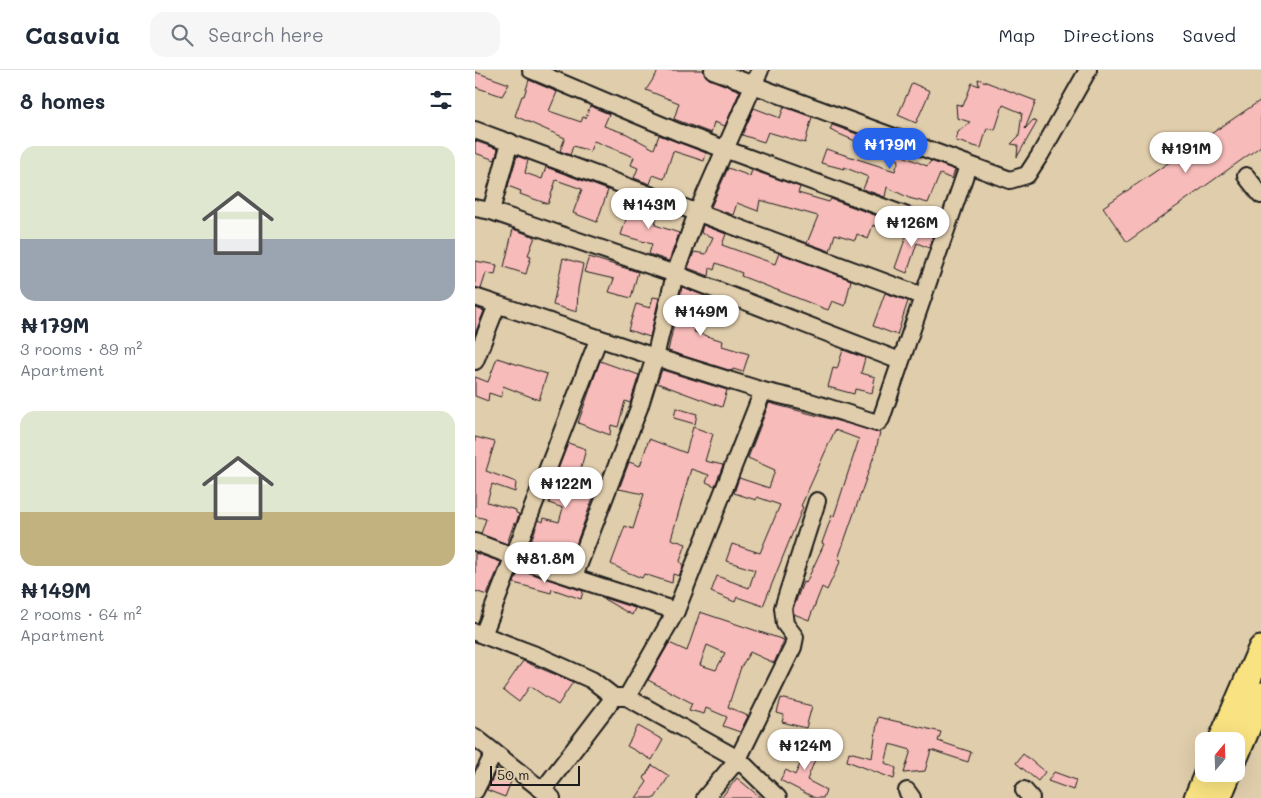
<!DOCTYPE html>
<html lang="en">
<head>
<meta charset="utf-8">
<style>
	:root { --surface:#fff; --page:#f6f6f7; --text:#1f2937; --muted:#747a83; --line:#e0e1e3; --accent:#2563eb }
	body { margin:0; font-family:Mali,sans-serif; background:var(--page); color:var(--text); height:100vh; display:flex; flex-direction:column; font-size:19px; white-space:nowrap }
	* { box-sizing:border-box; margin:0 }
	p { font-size:16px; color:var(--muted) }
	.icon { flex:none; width:28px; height:28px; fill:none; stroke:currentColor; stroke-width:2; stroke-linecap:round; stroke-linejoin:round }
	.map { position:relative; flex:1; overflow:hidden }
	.side { display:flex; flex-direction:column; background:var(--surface); width:475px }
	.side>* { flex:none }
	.needle { width:32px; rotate:19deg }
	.controls { position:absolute; left:720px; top:662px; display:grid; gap:10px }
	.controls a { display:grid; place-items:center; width:50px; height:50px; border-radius:10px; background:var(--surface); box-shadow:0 5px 20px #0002; font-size:25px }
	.scale { position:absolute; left:15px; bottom:12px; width:90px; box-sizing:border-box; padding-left:5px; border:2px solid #1c1c1c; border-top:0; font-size:14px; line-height:18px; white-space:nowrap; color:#1c1c1c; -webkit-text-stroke:4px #e0cdab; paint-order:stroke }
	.price { position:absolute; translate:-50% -42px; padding:0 11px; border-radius:18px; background:#fff; color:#222; font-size:16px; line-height:32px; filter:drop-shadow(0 1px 2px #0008) }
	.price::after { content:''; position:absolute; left:50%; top:30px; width:15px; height:11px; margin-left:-8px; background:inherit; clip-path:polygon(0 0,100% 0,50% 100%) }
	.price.active { background:var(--accent); color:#fff }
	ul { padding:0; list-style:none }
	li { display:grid; align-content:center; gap:10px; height:265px; padding:0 20px }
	li span { display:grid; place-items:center; height:155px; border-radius:15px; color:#555 }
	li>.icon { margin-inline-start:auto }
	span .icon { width:90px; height:90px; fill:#fffc; stroke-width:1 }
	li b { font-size:21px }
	h2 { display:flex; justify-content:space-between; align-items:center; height:60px; padding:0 20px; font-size:21px }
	header { display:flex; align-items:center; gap:30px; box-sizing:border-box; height:70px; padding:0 25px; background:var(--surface); border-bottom:1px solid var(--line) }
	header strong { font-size:24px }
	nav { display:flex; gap:28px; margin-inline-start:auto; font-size:18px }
	.search { width:350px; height:45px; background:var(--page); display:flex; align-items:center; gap:12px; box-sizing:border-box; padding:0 18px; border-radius:15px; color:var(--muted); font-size:19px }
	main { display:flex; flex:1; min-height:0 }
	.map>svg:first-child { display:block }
	.building { fill:#f7bbb9; stroke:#1c1c1c; fill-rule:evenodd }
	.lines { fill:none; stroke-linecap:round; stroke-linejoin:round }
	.minor-casing { stroke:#1c1c1c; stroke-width:20 }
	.highway-casing { stroke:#1c1c1c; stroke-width:29 }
	.minor { stroke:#e0cdab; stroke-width:16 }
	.highway { stroke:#f8e281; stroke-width:25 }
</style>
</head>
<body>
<header>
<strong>Casavia</strong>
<div class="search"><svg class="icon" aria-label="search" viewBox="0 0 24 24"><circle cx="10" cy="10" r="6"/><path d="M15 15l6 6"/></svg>Search here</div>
<nav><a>Map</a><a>Directions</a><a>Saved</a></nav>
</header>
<main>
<section class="side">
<h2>8 homes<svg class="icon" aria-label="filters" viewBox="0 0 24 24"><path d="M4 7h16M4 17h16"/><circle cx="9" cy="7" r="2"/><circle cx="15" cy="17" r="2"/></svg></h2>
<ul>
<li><span style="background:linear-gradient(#dfe7d0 60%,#9aa5b1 0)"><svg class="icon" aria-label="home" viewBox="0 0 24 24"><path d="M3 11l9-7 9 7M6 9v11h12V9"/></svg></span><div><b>₦179M</b><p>3 rooms · 89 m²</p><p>Apartment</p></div></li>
<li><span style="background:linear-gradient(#dfe7d0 65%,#c2b280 0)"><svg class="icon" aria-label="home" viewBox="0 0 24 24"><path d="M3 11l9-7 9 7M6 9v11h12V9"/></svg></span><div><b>₦149M</b><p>2 rooms · 64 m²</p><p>Apartment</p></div></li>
</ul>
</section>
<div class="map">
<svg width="786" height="728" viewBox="0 0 786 728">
	<rect width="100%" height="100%" fill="#e0cdab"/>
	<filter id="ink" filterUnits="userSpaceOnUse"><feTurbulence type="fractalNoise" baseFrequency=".02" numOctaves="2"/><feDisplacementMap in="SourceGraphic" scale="10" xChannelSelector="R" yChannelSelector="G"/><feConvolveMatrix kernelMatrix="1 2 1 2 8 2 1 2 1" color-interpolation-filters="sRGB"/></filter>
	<g filter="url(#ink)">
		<!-- building -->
		<g class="building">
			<path d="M184,0H228L234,9L265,21L250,56L239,52L236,63L199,49L204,33L171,20Z"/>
			<path d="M0,2L34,14L27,26L0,17Z"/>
			<path d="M503,9L561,31L550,59L558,50L562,52L542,87L543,75L536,74L544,66L547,43L528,35L520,60L512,58L506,78L481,71L483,62L495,52L482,48L481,34L488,36L497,13L504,16Z"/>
			<path d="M54,10L82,22L74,41L106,52L108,47L111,48L115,36L134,44L129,56L152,64L179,79L184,65L231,83L229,91L198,81L189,109L178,105L175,114L159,108L163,98L156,95L159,87L119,71L115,81L98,76L95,85L85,81L90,68L40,46L47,26H49Z"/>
			<path d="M437,13L455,21L441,53L423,45Z"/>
			<path d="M786,30V76L652,172L628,137Z"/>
			<path d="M309,37L337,47L330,73L293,62L289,72L267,65L279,38L305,48Z"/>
			<path d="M357,55L429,81L428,86L452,96L456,91L480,100L477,109L465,104L453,133L434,128L412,117L410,127L388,119L393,107L369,97V99L346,93L351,79L420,101L424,90L355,60Z"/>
			<path d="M0,71L23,79L20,90L0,83Z"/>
			<path d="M42,86L53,90L50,103L67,109L71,97L133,120L122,152L98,143L107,119L81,110L73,134L45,124L46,121L33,116Z"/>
			<path d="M253,98L275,106L277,100L325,117L323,123L354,132L356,129L405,147L403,157L398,155L393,169L382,164L380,170L360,164L355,181L332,173L343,146L285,130L283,141L262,133L258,145L236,137Z"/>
			<path d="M152,127L170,134L168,142L182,145L180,155L204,163L194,191L174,184L177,174L146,165L155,137L149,136Z"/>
			<path d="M228,155L251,164L247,175L300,194L304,183L376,210L370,236L357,231L353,240L266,206L267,203L241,193L239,200L235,198L234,206L213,198L219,182L231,184L238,167L226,163Z"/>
			<path d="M434,158L458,166L454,178L442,173L432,203L420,198Z"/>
			<path d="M38,159L60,167L53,185L56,186L51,204L29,197Z"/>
			<path d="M114,187L163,202L156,228L134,222L139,209L109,202Z"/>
			<path d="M88,188L108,194L103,219L102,242L78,235Z"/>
			<path d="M0,191L22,195L20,205L11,203L6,219L0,217Z"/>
			<path d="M207,217L230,226L219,262L248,271L247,276L274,284L268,302L258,299L257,301L193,281Z"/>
			<path d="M410,223L433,231L422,265L398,256Z"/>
			<path d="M178,227L184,228L175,267L153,260L161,234L175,238Z"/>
			<path d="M0,238L9,241L0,264Z"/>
			<path d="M368,280L390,288L386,303L400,307L397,323L380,319L379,324L353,317L358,298L362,299Z"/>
			<path d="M22,288L72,304L64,330L28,316L26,327L14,323L13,331L0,326V307L13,312Z"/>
			<path d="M125,291L164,305L155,333L150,331L143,357L136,355L135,365L103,353Z"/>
			<path d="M187,300L252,320L247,337L182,313Z"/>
			<path d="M294,333L405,362L401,380L363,489L366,490L352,520L347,517L334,550L319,544L318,539L328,512L331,513L349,474L347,473L357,445L359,446L384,369L360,360L326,436L328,437L288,536L262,527L260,532L236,522L242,506L274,518L280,500L251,491L257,474L285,483L305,435L282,427L281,430L259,423L264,408L294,418L300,400L273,388Z"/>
			<path d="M201,338L222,344L220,354L199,348Z"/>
			<path d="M218,357L238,364L230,391L248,395L240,416L231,412L234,405L216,399L196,469L211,474L205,491L208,496L204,506L198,504L197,513L169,504L167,508L152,502L136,494L150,456L158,459L169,424L144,419L154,392L165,396L174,369L211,383Z"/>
			<path d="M0,367L20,372L11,401L41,412L40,422L17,414L12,432L41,440V443L44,444L41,454L39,453L32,474L6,464L11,449L0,446Z"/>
			<path d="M93,373L111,379L104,405L124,411L98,483L91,481L89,483L96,487L93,495L52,481L64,450L68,452L69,448L84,452L88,438L74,433L81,411L79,410Z"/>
			<path d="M0,483L26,492L12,525L0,521Z"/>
			<path d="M44,499L108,521L106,529L77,519L76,523L39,513Z"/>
			<path d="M125,527L160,538L157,545Z"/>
			<path d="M225,542L309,570L299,593L275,582L266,597L253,637L273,646L265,662L248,656L252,647L231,638L229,644L214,640L217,633L173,610L194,573L212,581ZM232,575L250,583L241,600L225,595Z"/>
			<path d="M48,591L98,612L83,635L55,616L44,632L28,620Z"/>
			<path d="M306,628L337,636L331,658L307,652L309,645L302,643Z"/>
			<path d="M403,647L466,662L463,671L496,682L493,692L456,680L450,701L429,703L436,680L415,674L410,693L421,698L419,709L372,691L374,682L397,688Z"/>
			<path d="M163,656L188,670L177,690L152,676Z"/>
			<path d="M327,668L345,677L332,710L351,720L348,728H340L305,710L311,700L320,705L329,686L320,682Z"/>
			<path d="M548,684L570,702L563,711L541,693Z"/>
			<path d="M177,695L194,706L180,728H161L172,712L169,708Z"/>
			<path d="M22,699L37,709L30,727L12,720Z"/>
			<path d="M579,702L601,710L598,720L573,711Z"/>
			<path d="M262,708L286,728H246Z"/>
		</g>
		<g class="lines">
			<!-- minor casing -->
			<g class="minor-casing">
				<g id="minor">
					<path d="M56,0L203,62L470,160"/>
					<path d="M238,0L535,110L552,105L565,85L613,0"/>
					<path d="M0,60L447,226"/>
					<path d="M771,106L786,125"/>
					<path d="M0,138L16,141L35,72"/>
					<path d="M16,141L200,204L425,291"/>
					<path d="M0,227L180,287L288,321L335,332L402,353L406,349L493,96"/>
					<path d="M0,291L22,235"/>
					<path d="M0,472L69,498L201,541"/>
					<path d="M99,507L164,338L180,287L200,204L222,143L285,0"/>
					<path d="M0,562L66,587L117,610L139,627H152L263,689L303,728"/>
					<path d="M8,565L123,270"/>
					<path d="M152,627L201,541L288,321"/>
					<path d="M0,667L77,728"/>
					<path d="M68,720L139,627"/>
					<path d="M549,720L556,728"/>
					<path d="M0,721L19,683"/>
					<path d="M432,721L437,728"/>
					<path d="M230,728L263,689L318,577L320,567L310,554L308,538L342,431"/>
				</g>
			</g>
			<!-- highway casing -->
			<g class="highway-casing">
				<g id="highway">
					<path d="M746,671L786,579"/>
					<path d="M761,685L786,625"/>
					<path d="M722,728L732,704"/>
					<path d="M743,728L753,704"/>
				</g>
			</g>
			<!-- minor -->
			<use href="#minor" class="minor"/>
			<!-- highway -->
			<use href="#highway" class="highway"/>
		</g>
	</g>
</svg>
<div class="controls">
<a><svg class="needle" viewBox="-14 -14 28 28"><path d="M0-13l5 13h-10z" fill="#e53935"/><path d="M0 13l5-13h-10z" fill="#747a83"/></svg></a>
</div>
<div class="scale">50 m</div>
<b class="price active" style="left:415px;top:100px">₦179M</b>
<b class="price" style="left:711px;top:104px">₦191M</b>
<b class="price" style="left:174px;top:160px">₦143M</b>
<b class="price" style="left:437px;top:178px">₦126M</b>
<b class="price" style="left:226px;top:267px">₦149M</b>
<b class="price" style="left:91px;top:439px">₦122M</b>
<b class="price" style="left:70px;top:514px">₦81.8M</b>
<b class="price" style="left:330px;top:701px">₦124M</b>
</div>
</main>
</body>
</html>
